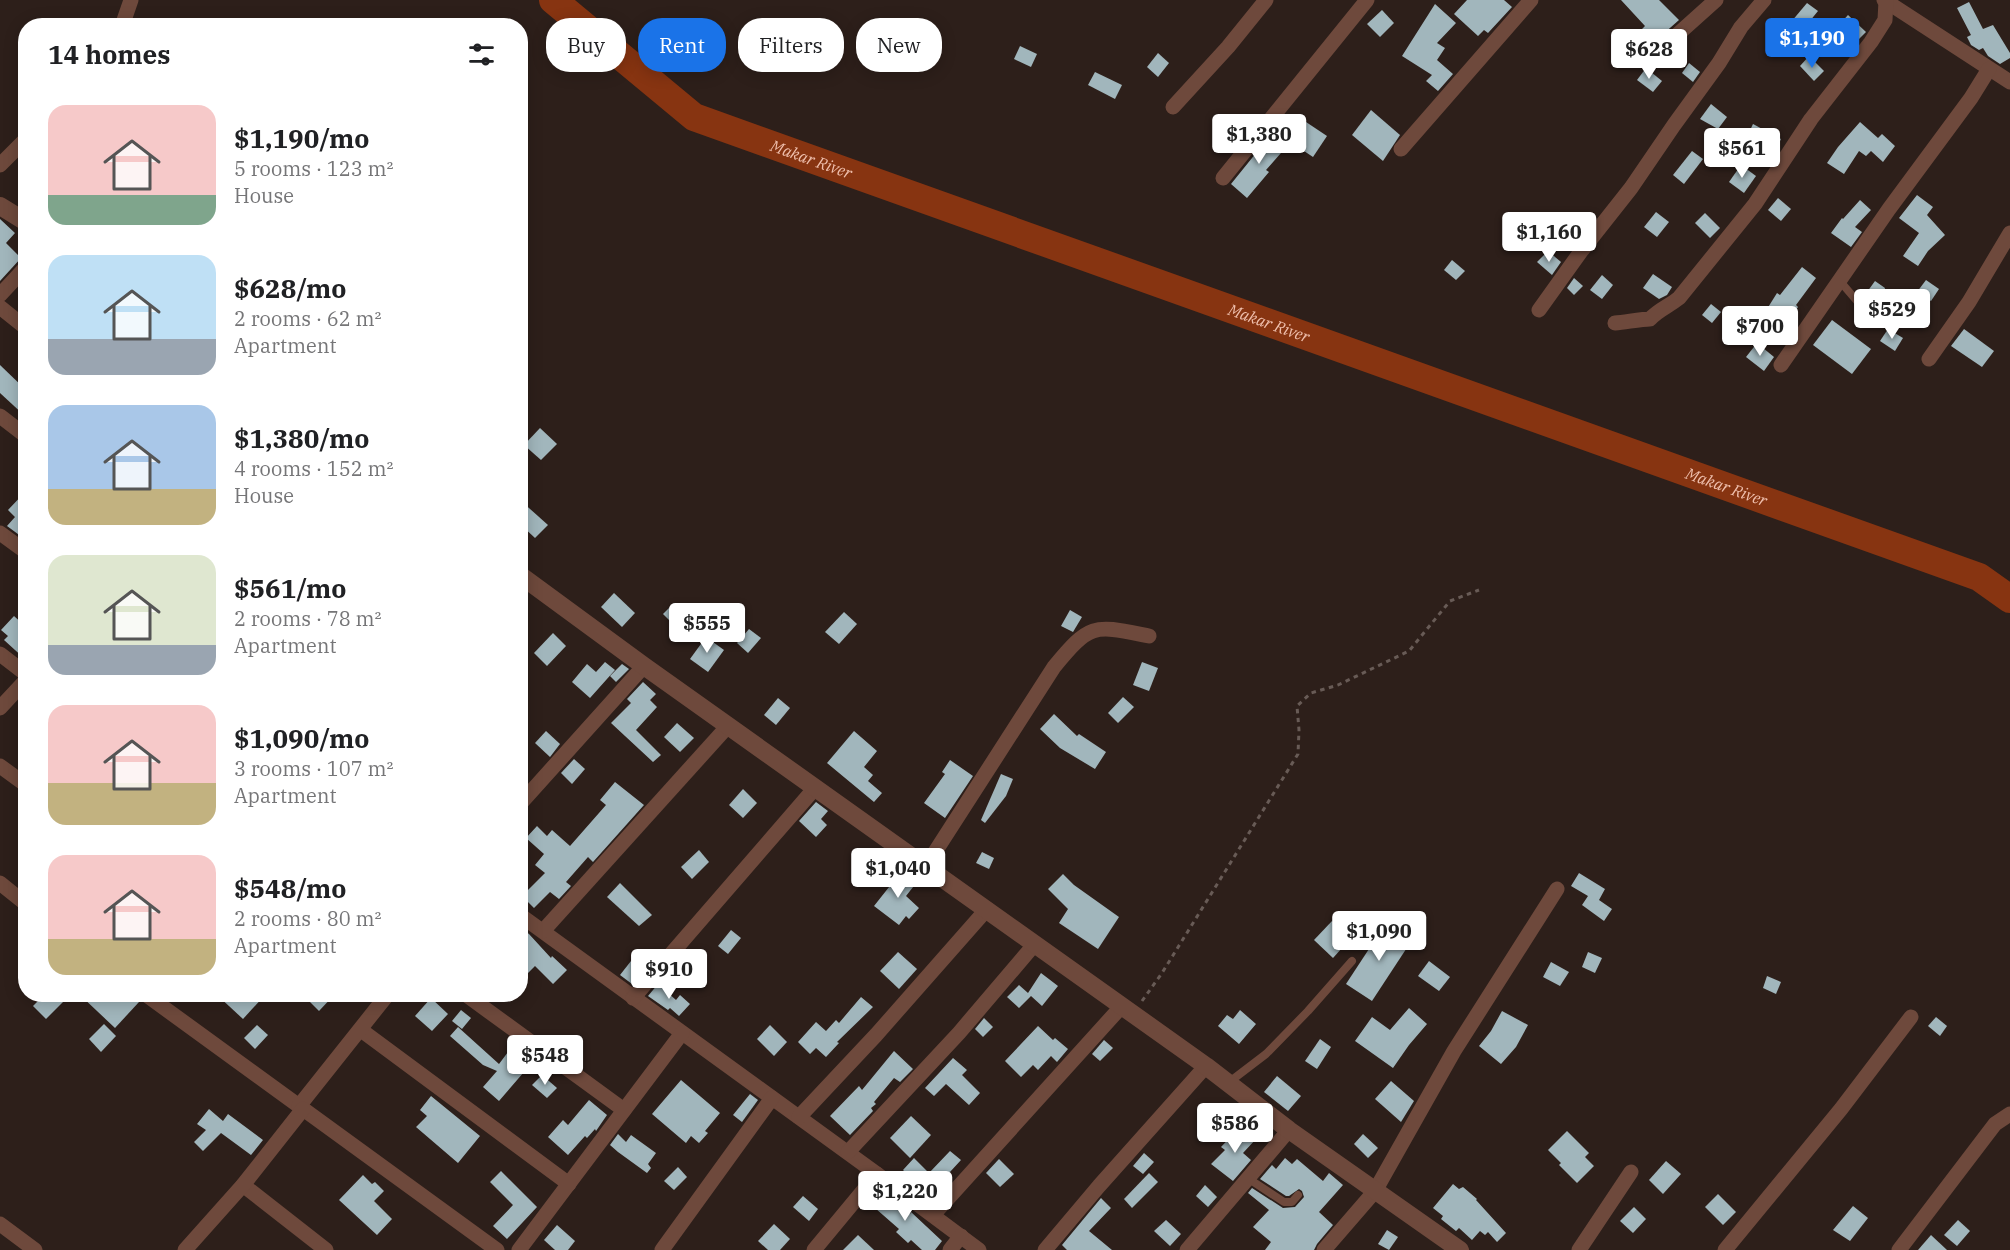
<!DOCTYPE html>
<html lang="en">
<head>
<meta charset="utf-8">
<style>
	:root { --surface:#fff; --page:#f6f6f6; --text:#202124; --muted:#757577; --accent:#1a73e8 }
	body { margin:0; font-family:"IBM Plex Serif",serif; background:var(--page); color:var(--text); height:100vh; display:flex; flex-direction:column; font-size:22px; white-space:nowrap }
	* { box-sizing:border-box; margin:0 }
	p { font-size:20px; color:var(--muted) }
	.icon { flex:none; width:33px; height:33px; fill:none; stroke:currentColor; stroke-width:2; stroke-linecap:round; stroke-linejoin:round }
	.map { position:relative; flex:1; overflow:hidden }
	.sheet { position:absolute; left:18px; top:18px; width:510px; height:984px; display:flex; flex-direction:column; background:var(--surface); border-radius:24px; box-shadow:0 3px 15px #0003 }
	.sheet>* { flex:none }
	.top-card { position:absolute; left:546px; top:18px; width:570px; height:54px; display:flex; gap:12px }
	.price { position:absolute; translate:-50% -51px; padding:0 14px; border-radius:6px; background:#fff; color:#222; font-size:20px; line-height:39px; filter:drop-shadow(0 2px 3px #0008) }
	.price::after { content:''; position:absolute; left:50%; top:36px; width:18px; height:14px; margin-left:-9px; background:inherit; clip-path:polygon(0 0,100% 0,50% 100%) }
	.price.on { background:var(--accent); color:#fff }
	ul { padding:0; list-style:none }
	li { display:flex; align-items:center; gap:18px; height:150px; padding:0 30px }
	li span { display:grid; place-items:center; flex:none; width:168px; height:120px; border-radius:18px; color:#555 }
	li>.icon { margin-inline-start:auto }
	span .icon { width:72px; height:72px; fill:#fffc; stroke-width:1 }
	li b { font-size:26px }
	h2 { display:flex; justify-content:space-between; align-items:center; height:72px; padding:0 30px; font-size:26px }
	.chip { padding:0 21px; border-radius:24px; background:var(--surface); box-shadow:0 3px 15px #0003; font-size:21px; line-height:54px }
	.chip.on { background:var(--accent); color:#fff }
	.map>svg:first-child { display:block }
	.lines { fill:none; stroke-linecap:round; stroke-linejoin:round }
	.river { stroke:#873411; stroke-width:28 }
	.building { fill:#a1b6bc }
	.path { stroke:#685b56; stroke-width:3; stroke-dasharray:4.5 4.5; stroke-linecap:butt }
	.service { stroke:#6e493c; stroke-width:8 }
	.minor { stroke:#6e493c; stroke-width:15 }
	.tertiary { stroke:#6e493c; stroke-width:18 }
	.labels { text-anchor:middle; dominant-baseline:central; stroke-width:6; stroke-linejoin:round; paint-order:stroke }
	.water-label { font-size:16px; font-style:italic; fill:#efbfad; stroke:#231611 }
</style>
</head>
<body>
<div class="map">
<svg width="2010" height="1250" viewBox="0 0 2010 1250">
	<rect width="100%" height="100%" fill="#2d1f1a"/>
	<g class="lines">
		<!-- river -->
		<path class="river" id="s1" d="M553,0L694,117L1979,577L2010,599"/>
	</g>
	<!-- building -->
	<g class="building">
		<path d="M1467,0H1504L1512,7L1488,33L1484,30L1478,36L1454,14Z"/>
		<path d="M1621,0H1659L1679,20L1662,35L1653,40L1642,29L1645,26Z"/>
		<path d="M1969,2L1983,29L1993,25L2010,53V58L2000,64L1988,56L1983,48L1979,50L1971,45L1967,37L1971,35L1957,8Z"/>
		<path d="M1807,3L1818,11L1797,37L1786,28Z"/>
		<path d="M1435,4L1456,23L1437,43L1445,48L1437,60L1453,74L1438,91L1426,81L1432,75L1402,56Z"/>
		<path d="M1382,10L1394,23L1380,37L1367,24Z"/>
		<path d="M1848,15L1866,32L1854,44L1837,27Z"/>
		<path d="M1020,46L1037,54L1031,67L1014,59Z"/>
		<path d="M1158,53L1169,63L1158,77L1147,67Z"/>
		<path d="M1809,56L1824,71L1814,81L1800,66Z"/>
		<path d="M1689,63L1700,72L1693,82L1682,73Z"/>
		<path d="M1646,68L1662,81L1653,92L1637,80Z"/>
		<path d="M1095,72L1122,85L1115,99L1088,85Z"/>
		<path d="M1711,104L1727,117L1718,129L1700,119Z"/>
		<path d="M1371,110L1400,135L1383,161L1352,135Z"/>
		<path d="M1297,116L1327,136L1313,157L1283,137Z"/>
		<path d="M1860,122L1878,138L1882,134L1895,146L1883,162L1871,151L1866,156L1859,151L1844,174L1827,163L1838,147Z"/>
		<path d="M1753,124L1781,139L1772,158L1744,143Z"/>
		<path d="M1273,132L1288,145L1266,170L1269,172L1247,198L1231,184Z"/>
		<path d="M1692,151L1703,159L1684,184L1673,175Z"/>
		<path d="M1741,165L1756,176L1744,193L1729,182Z"/>
		<path d="M1917,195L1933,207L1927,215L1945,235L1928,251L1918,266L1903,256L1919,233L1899,218Z"/>
		<path d="M1778,198L1791,209L1781,221L1768,210Z"/>
		<path d="M1860,200L1871,210L1855,227L1862,232L1851,247L1831,233L1842,218L1843,219Z"/>
		<path d="M1656,212L1669,222L1657,237L1644,227Z"/>
		<path d="M1705,213L1720,228L1710,238L1695,223Z"/>
		<path d="M0,219L15,233L6,243L21,258L0,281Z"/>
		<path d="M1548,251L1561,262L1552,275L1537,262Z"/>
		<path d="M1452,260L1465,271L1456,280L1444,270Z"/>
		<path d="M1802,267L1816,278L1796,305L1798,307L1788,323L1767,309L1777,293L1780,295Z"/>
		<path d="M1653,274L1672,287L1667,295L1659,299L1643,288Z"/>
		<path d="M1602,275L1613,285L1602,299L1590,290Z"/>
		<path d="M1574,278L1583,286L1574,295L1567,288Z"/>
		<path d="M1926,280L1939,289L1931,301L1917,292Z"/>
		<path d="M1875,281L1885,288L1884,292L1887,294L1877,310L1862,299Z"/>
		<path d="M1711,304L1721,312L1712,323L1702,315Z"/>
		<path d="M1832,320L1871,349L1852,374L1813,345Z"/>
		<path d="M1888,329L1903,338L1895,351L1880,341Z"/>
		<path d="M1964,329L1994,351L1982,367L1951,346Z"/>
		<path d="M1757,343L1774,357L1764,371L1746,357Z"/>
		<path d="M0,365L26,390V417L0,393Z"/>
		<path d="M540,428L557,444L541,460L524,445Z"/>
		<path d="M26,491V540L7,526L15,517L8,510Z"/>
		<path d="M520,500L548,525L535,538L520,524Z"/>
		<path d="M614,593L635,613L622,627L601,607Z"/>
		<path d="M674,603L688,617L677,628L663,614Z"/>
		<path d="M1070,610L1082,617L1073,632L1061,626Z"/>
		<path d="M844,612L857,624L839,644L825,632Z"/>
		<path d="M14,616L26,627V660L4,640L8,636L1,630Z"/>
		<path d="M749,629L761,638L748,653L737,643Z"/>
		<path d="M553,633L566,646L547,666L534,653Z"/>
		<path d="M706,637L724,650L708,672L690,659Z"/>
		<path d="M605,662L615,670L590,698L572,682L587,664L596,672Z"/>
		<path d="M1142,662L1158,668L1149,691L1133,685Z"/>
		<path d="M622,664L629,669L616,682L610,676Z"/>
		<path d="M643,682L656,694L650,700L657,707L636,730L661,755L653,762L611,723L631,703L627,699Z"/>
		<path d="M1123,697L1134,707L1118,723L1108,713Z"/>
		<path d="M778,698L790,708L776,725L764,715Z"/>
		<path d="M1054,714L1077,736L1079,734L1106,752L1095,769L1060,748L1040,729Z"/>
		<path d="M677,723L694,738L680,752L664,737Z"/>
		<path d="M546,731L560,744L550,757L535,743Z"/>
		<path d="M854,731L877,751L864,767L873,775L868,781L882,793L874,802L827,763Z"/>
		<path d="M574,759L585,769L572,784L561,773Z"/>
		<path d="M950,760L973,776L945,818L924,803L945,774L942,772Z"/>
		<path d="M1001,774L1013,779L1006,796L985,823L981,820Z"/>
		<path d="M615,782L644,805L593,862L588,857L566,882L571,886L559,899L550,892L534,908L522,896L545,873L535,865L544,854L526,838L537,826L547,836L552,830L570,846L606,805L600,800Z"/>
		<path d="M743,789L757,803L743,818L729,805Z"/>
		<path d="M816,802L828,811L821,819L827,825L816,837L799,821Z"/>
		<path d="M699,850L709,862L692,879L681,867Z"/>
		<path d="M982,852L994,858L989,869L976,863Z"/>
		<path d="M900,869L917,882L906,896L919,908L909,919L906,916L899,925L874,906L893,882L891,880Z"/>
		<path d="M1579,873L1605,889L1599,900L1612,909L1604,921L1582,905L1588,896L1571,886Z"/>
		<path d="M1063,874L1074,885L1119,917L1098,949L1059,923L1068,909L1048,889Z"/>
		<path d="M620,883L652,915L639,926L607,897Z"/>
		<path d="M1332,921L1351,938L1333,958L1314,940Z"/>
		<path d="M1386,923L1412,940L1372,1001L1346,984Z"/>
		<path d="M520,927L529,934L551,958L552,956L567,970L553,984L535,966L520,981Z"/>
		<path d="M731,930L741,938L728,954L718,946Z"/>
		<path d="M898,952L917,969L899,989L880,971Z"/>
		<path d="M1588,952L1602,958L1595,973L1582,967Z"/>
		<path d="M631,961L643,972L632,984L620,975Z"/>
		<path d="M1429,961L1450,977L1439,991L1418,976Z"/>
		<path d="M1551,962L1569,972L1560,986L1543,977Z"/>
		<path d="M1041,973L1058,986L1042,1006L1031,996L1019,1008L1007,997L1019,985L1028,993Z"/>
		<path d="M1767,976L1781,982L1776,994L1763,988Z"/>
		<path d="M658,984L676,1000L680,995L690,1004L679,1016L670,1008L668,1010L648,996Z"/>
		<path d="M45,994H57L64,1001L46,1019L33,1006Z"/>
		<path d="M79,994H131L139,1002L115,1028Z"/>
		<path d="M216,994H266L243,1019Z"/>
		<path d="M302,994H335L319,1011Z"/>
		<path d="M861,997L873,1007L837,1042L839,1043L826,1057L816,1048L810,1054L798,1042L816,1022L826,1031L836,1020L839,1023Z"/>
		<path d="M431,998L448,1014L432,1031L415,1016Z"/>
		<path d="M1409,1008L1427,1024L1409,1045L1393,1068L1355,1041L1372,1017L1390,1030Z"/>
		<path d="M461,1010L471,1018L462,1029L452,1021Z"/>
		<path d="M1240,1010L1256,1024L1239,1044L1218,1026L1227,1015L1233,1019Z"/>
		<path d="M1502,1011L1528,1025L1516,1047L1501,1064L1479,1046L1491,1031Z"/>
		<path d="M1936,1017L1947,1026L1940,1036L1928,1026Z"/>
		<path d="M984,1018L993,1027L983,1037L975,1029Z"/>
		<path d="M104,1024L116,1036L101,1052L89,1039Z"/>
		<path d="M257,1025L268,1035L255,1049L244,1038Z"/>
		<path d="M770,1025L787,1042L774,1056L757,1039Z"/>
		<path d="M1038,1026L1053,1040L1055,1038L1068,1049L1057,1062L1051,1056L1038,1070L1033,1065L1021,1077L1005,1061Z"/>
		<path d="M458,1027L499,1064L508,1052L520,1061L516,1066L524,1072L499,1101L483,1087L497,1071L483,1065L450,1036Z"/>
		<path d="M1320,1039L1331,1047L1317,1069L1305,1061Z"/>
		<path d="M1104,1040L1113,1048L1100,1061L1092,1054Z"/>
		<path d="M894,1051L913,1069L900,1082L894,1078L874,1102L876,1104L871,1108L873,1111L850,1135L830,1116L859,1086L862,1090Z"/>
		<path d="M953,1058L967,1070L962,1075L980,1093L969,1105L946,1084L934,1096L925,1088Z"/>
		<path d="M542,1075L557,1088L547,1098L532,1085Z"/>
		<path d="M1277,1076L1301,1096L1288,1111L1264,1092Z"/>
		<path d="M681,1080L720,1113L705,1131L708,1133L699,1143L691,1136L686,1143L652,1114Z"/>
		<path d="M1391,1081L1414,1101L1401,1122L1375,1099Z"/>
		<path d="M750,1094L758,1100L742,1122L733,1115Z"/>
		<path d="M431,1096L480,1136L458,1163L416,1127L427,1116L420,1110Z"/>
		<path d="M589,1100L607,1115L596,1131L595,1129L587,1138L585,1136L568,1155L548,1137L563,1120L568,1125Z"/>
		<path d="M209,1109L223,1121L228,1114L263,1140L251,1155L221,1133L203,1151L194,1142L206,1130L197,1124Z"/>
		<path d="M911,1116L931,1135L910,1158L890,1138Z"/>
		<path d="M1241,1126L1256,1139L1243,1153L1251,1160L1233,1181L1211,1164L1225,1150L1221,1147Z"/>
		<path d="M1567,1131L1589,1153L1585,1157L1594,1166L1577,1183L1559,1165L1561,1163L1548,1150Z"/>
		<path d="M618,1134L626,1142L631,1135L656,1153L648,1164L651,1168L647,1173L618,1152L610,1145Z"/>
		<path d="M1363,1134L1378,1148L1368,1158L1354,1144Z"/>
		<path d="M950,1151L961,1160L938,1185L939,1187L930,1197L903,1170L914,1158L929,1173Z"/>
		<path d="M1144,1153L1154,1162L1143,1174L1133,1166Z"/>
		<path d="M1285,1158L1292,1164L1297,1159L1323,1181L1329,1173L1343,1185L1319,1212L1333,1225L1317,1244L1314,1250H1265L1271,1242L1253,1227L1269,1210L1248,1193L1252,1188L1283,1208L1295,1207L1304,1197L1302,1191L1299,1189L1289,1196H1286L1260,1179L1272,1165L1276,1169Z"/>
		<path d="M999,1159L1014,1174L1000,1187L986,1173Z"/>
		<path d="M1666,1161L1681,1174L1663,1194L1649,1180Z"/>
		<path d="M678,1167L687,1177L674,1190L664,1181Z"/>
		<path d="M501,1171L537,1207L507,1239L493,1226L513,1205L490,1182Z"/>
		<path d="M1149,1173L1158,1182L1132,1208L1124,1199Z"/>
		<path d="M363,1175L372,1184L375,1182L384,1191L374,1201L392,1219L377,1235L339,1200Z"/>
		<path d="M1453,1184L1459,1189L1463,1187L1477,1199L1476,1200L1506,1233L1497,1242L1488,1232L1485,1235L1480,1231L1472,1240L1459,1228L1456,1231L1441,1219L1443,1216L1433,1208Z"/>
		<path d="M1205,1185L1217,1197L1208,1207L1196,1196Z"/>
		<path d="M879,1187L910,1214L911,1212L942,1241L935,1250H922L911,1240L908,1243L896,1232L899,1229L867,1201Z"/>
		<path d="M1718,1194L1736,1212L1723,1225L1705,1207Z"/>
		<path d="M803,1196L818,1209L809,1221L793,1207Z"/>
		<path d="M1101,1198L1111,1208L1089,1231L1112,1250H1067L1062,1245Z"/>
		<path d="M1853,1206L1868,1218L1850,1241L1833,1230Z"/>
		<path d="M1634,1207L1646,1219L1633,1233L1620,1221Z"/>
		<path d="M1166,1220L1181,1234L1170,1246L1154,1231Z"/>
		<path d="M1958,1220L1970,1231L1957,1246L1944,1235Z"/>
		<path d="M774,1224L790,1239L780,1250H768L758,1241Z"/>
		<path d="M557,1225L575,1241L568,1250H555L544,1240Z"/>
		<path d="M1387,1230L1398,1237L1389,1250L1378,1244Z"/>
		<path d="M858,1235L874,1250H843Z"/>
		<path d="M1931,1235L1947,1250H1918Z"/>
	</g>
	<g class="lines">
		<!-- path -->
		<path class="path" d="M1142,1001L1162,973L1298,754L1299,730L1297,706L1311,693L1338,685L1409,651L1450,601L1479,590"/>
		<!-- service -->
		<g class="service">
			<path d="M1839,280L1857,301"/>
			<path d="M1228,1083L1266,1054L1308,1011L1352,961"/>
			<path d="M1249,1179L1284,1202H1292L1298,1195"/>
		</g>
		<!-- minor -->
		<g class="minor">
			<path d="M1884,0L2010,82"/>
			<path d="M122,26L131,0"/>
			<path d="M1649,51L1661,48L1668,43L1716,0"/>
			<path d="M1173,107L1228,47L1266,0"/>
			<path d="M1401,149L1531,0"/>
			<path d="M0,165L26,139"/>
			<path d="M1223,178L1367,0"/>
			<path d="M0,295L26,267"/>
			<path d="M0,307L26,328"/>
			<path d="M1539,310L1582,250L1631,188L1674,125L1719,63L1741,27L1764,0"/>
			<path d="M1615,323C1626,322 1642,319 1650,319C1658,310 1669,306 1679,298L1755,204L1811,119L1871,42L1885,20L1886,1"/>
			<path d="M1929,359L1969,302L2010,233"/>
			<path d="M1781,365L1889,209L1971,98L1989,69"/>
			<path d="M0,416L26,436"/>
			<path d="M0,533L26,552"/>
			<path d="M0,654L26,674"/>
			<path d="M0,708L26,680"/>
			<path d="M0,766L26,785"/>
			<path d="M520,804L644,666"/>
			<path d="M926,866L1054,667C1091,622 1094,625 1149,636"/>
			<path d="M0,883L26,904"/>
			<path d="M520,915L877,1174L979,1250"/>
			<path d="M543,931L728,726"/>
			<path d="M145,994L497,1250"/>
			<path d="M465,994L624,1110"/>
			<path d="M633,998L815,788"/>
			<path d="M361,1030L569,1184"/>
			<path d="M299,1106L388,994"/>
			<path d="M799,1117L876,1035L987,909"/>
			<path d="M848,1152L959,1033L1034,945"/>
			<path d="M243,1185L326,1250"/>
			<path d="M933,1215L1121,1007"/>
			<path d="M0,1224L35,1250"/>
			<path d="M185,1250L243,1185L303,1109"/>
			<path d="M519,1250L682,1033"/>
			<path d="M662,1250L772,1098"/>
			<path d="M814,1250L877,1174"/>
			<path d="M950,1250L961,1236"/>
			<path d="M1045,1250L1099,1186L1206,1066"/>
			<path d="M1187,1250L1289,1130"/>
			<path d="M1324,1250L1375,1191L1454,1051L1557,889"/>
			<path d="M1579,1250L1631,1172"/>
			<path d="M1725,1250L1841,1109L1911,1017"/>
			<path d="M1899,1250L1995,1124L2010,1114"/>
		</g>
		<!-- tertiary -->
		<g class="tertiary">
			<path d="M0,206L26,222"/>
			<path d="M520,575L644,666L1206,1066L1289,1130L1460,1250"/>
		</g>
	</g>
	<g class="labels">
		<!-- water labels -->
		<g class="water-label">
			<text stroke="none"><textPath href="#s1" startOffset="308">Makar River</textPath></text>
			<text stroke="none"><textPath href="#s1" startOffset="794">Makar River</textPath></text>
			<text stroke="none"><textPath href="#s1" startOffset="1280">Makar River</textPath></text>
		</g>
	</g>
</svg>
<b class="price on" style="left:1812px;top:69px">$1,190</b>
<b class="price" style="left:1649px;top:80px">$628</b>
<b class="price" style="left:1259px;top:165px">$1,380</b>
<b class="price" style="left:1742px;top:179px">$561</b>
<b class="price" style="left:1549px;top:263px">$1,160</b>
<b class="price" style="left:1892px;top:340px">$529</b>
<b class="price" style="left:1760px;top:357px">$700</b>
<b class="price" style="left:707px;top:654px">$555</b>
<b class="price" style="left:898px;top:899px">$1,040</b>
<b class="price" style="left:1379px;top:962px">$1,090</b>
<b class="price" style="left:669px;top:1000px">$910</b>
<b class="price" style="left:545px;top:1086px">$548</b>
<b class="price" style="left:1235px;top:1154px">$586</b>
<b class="price" style="left:905px;top:1222px">$1,220</b>
<div class="top-card">
<a class="chip">Buy</a>
<a class="chip on">Rent</a>
<a class="chip">Filters</a>
<a class="chip">New</a>
</div>
<section class="sheet">
<h2>14 homes<svg class="icon" aria-label="filters" viewBox="0 0 24 24"><path d="M4 7h16M4 17h16"/><circle cx="9" cy="7" r="2"/><circle cx="15" cy="17" r="2"/></svg></h2>
<ul>
<li><span style="background:linear-gradient(#f6c9c9 75%,#7fa58c 0)"><svg class="icon" aria-label="home" viewBox="0 0 24 24"><path d="M3 11l9-7 9 7M6 9v11h12V9"/></svg></span><div><b>$1,190/mo</b><p>5 rooms · 123 m²</p><p>House</p></div></li>
<li><span style="background:linear-gradient(#bfe0f5 70%,#9aa5b1 0)"><svg class="icon" aria-label="home" viewBox="0 0 24 24"><path d="M3 11l9-7 9 7M6 9v11h12V9"/></svg></span><div><b>$628/mo</b><p>2 rooms · 62 m²</p><p>Apartment</p></div></li>
<li><span style="background:linear-gradient(#a9c7e8 70%,#c2b280 0)"><svg class="icon" aria-label="home" viewBox="0 0 24 24"><path d="M3 11l9-7 9 7M6 9v11h12V9"/></svg></span><div><b>$1,380/mo</b><p>4 rooms · 152 m²</p><p>House</p></div></li>
<li><span style="background:linear-gradient(#dfe7d0 75%,#9aa5b1 0)"><svg class="icon" aria-label="home" viewBox="0 0 24 24"><path d="M3 11l9-7 9 7M6 9v11h12V9"/></svg></span><div><b>$561/mo</b><p>2 rooms · 78 m²</p><p>Apartment</p></div></li>
<li><span style="background:linear-gradient(#f6c9c9 65%,#c2b280 0)"><svg class="icon" aria-label="home" viewBox="0 0 24 24"><path d="M3 11l9-7 9 7M6 9v11h12V9"/></svg></span><div><b>$1,090/mo</b><p>3 rooms · 107 m²</p><p>Apartment</p></div></li>
<li><span style="background:linear-gradient(#f6c9c9 70%,#c2b280 0)"><svg class="icon" aria-label="home" viewBox="0 0 24 24"><path d="M3 11l9-7 9 7M6 9v11h12V9"/></svg></span><div><b>$548/mo</b><p>2 rooms · 80 m²</p><p>Apartment</p></div></li>
</ul>
</section>
</div>
</body>
</html>
